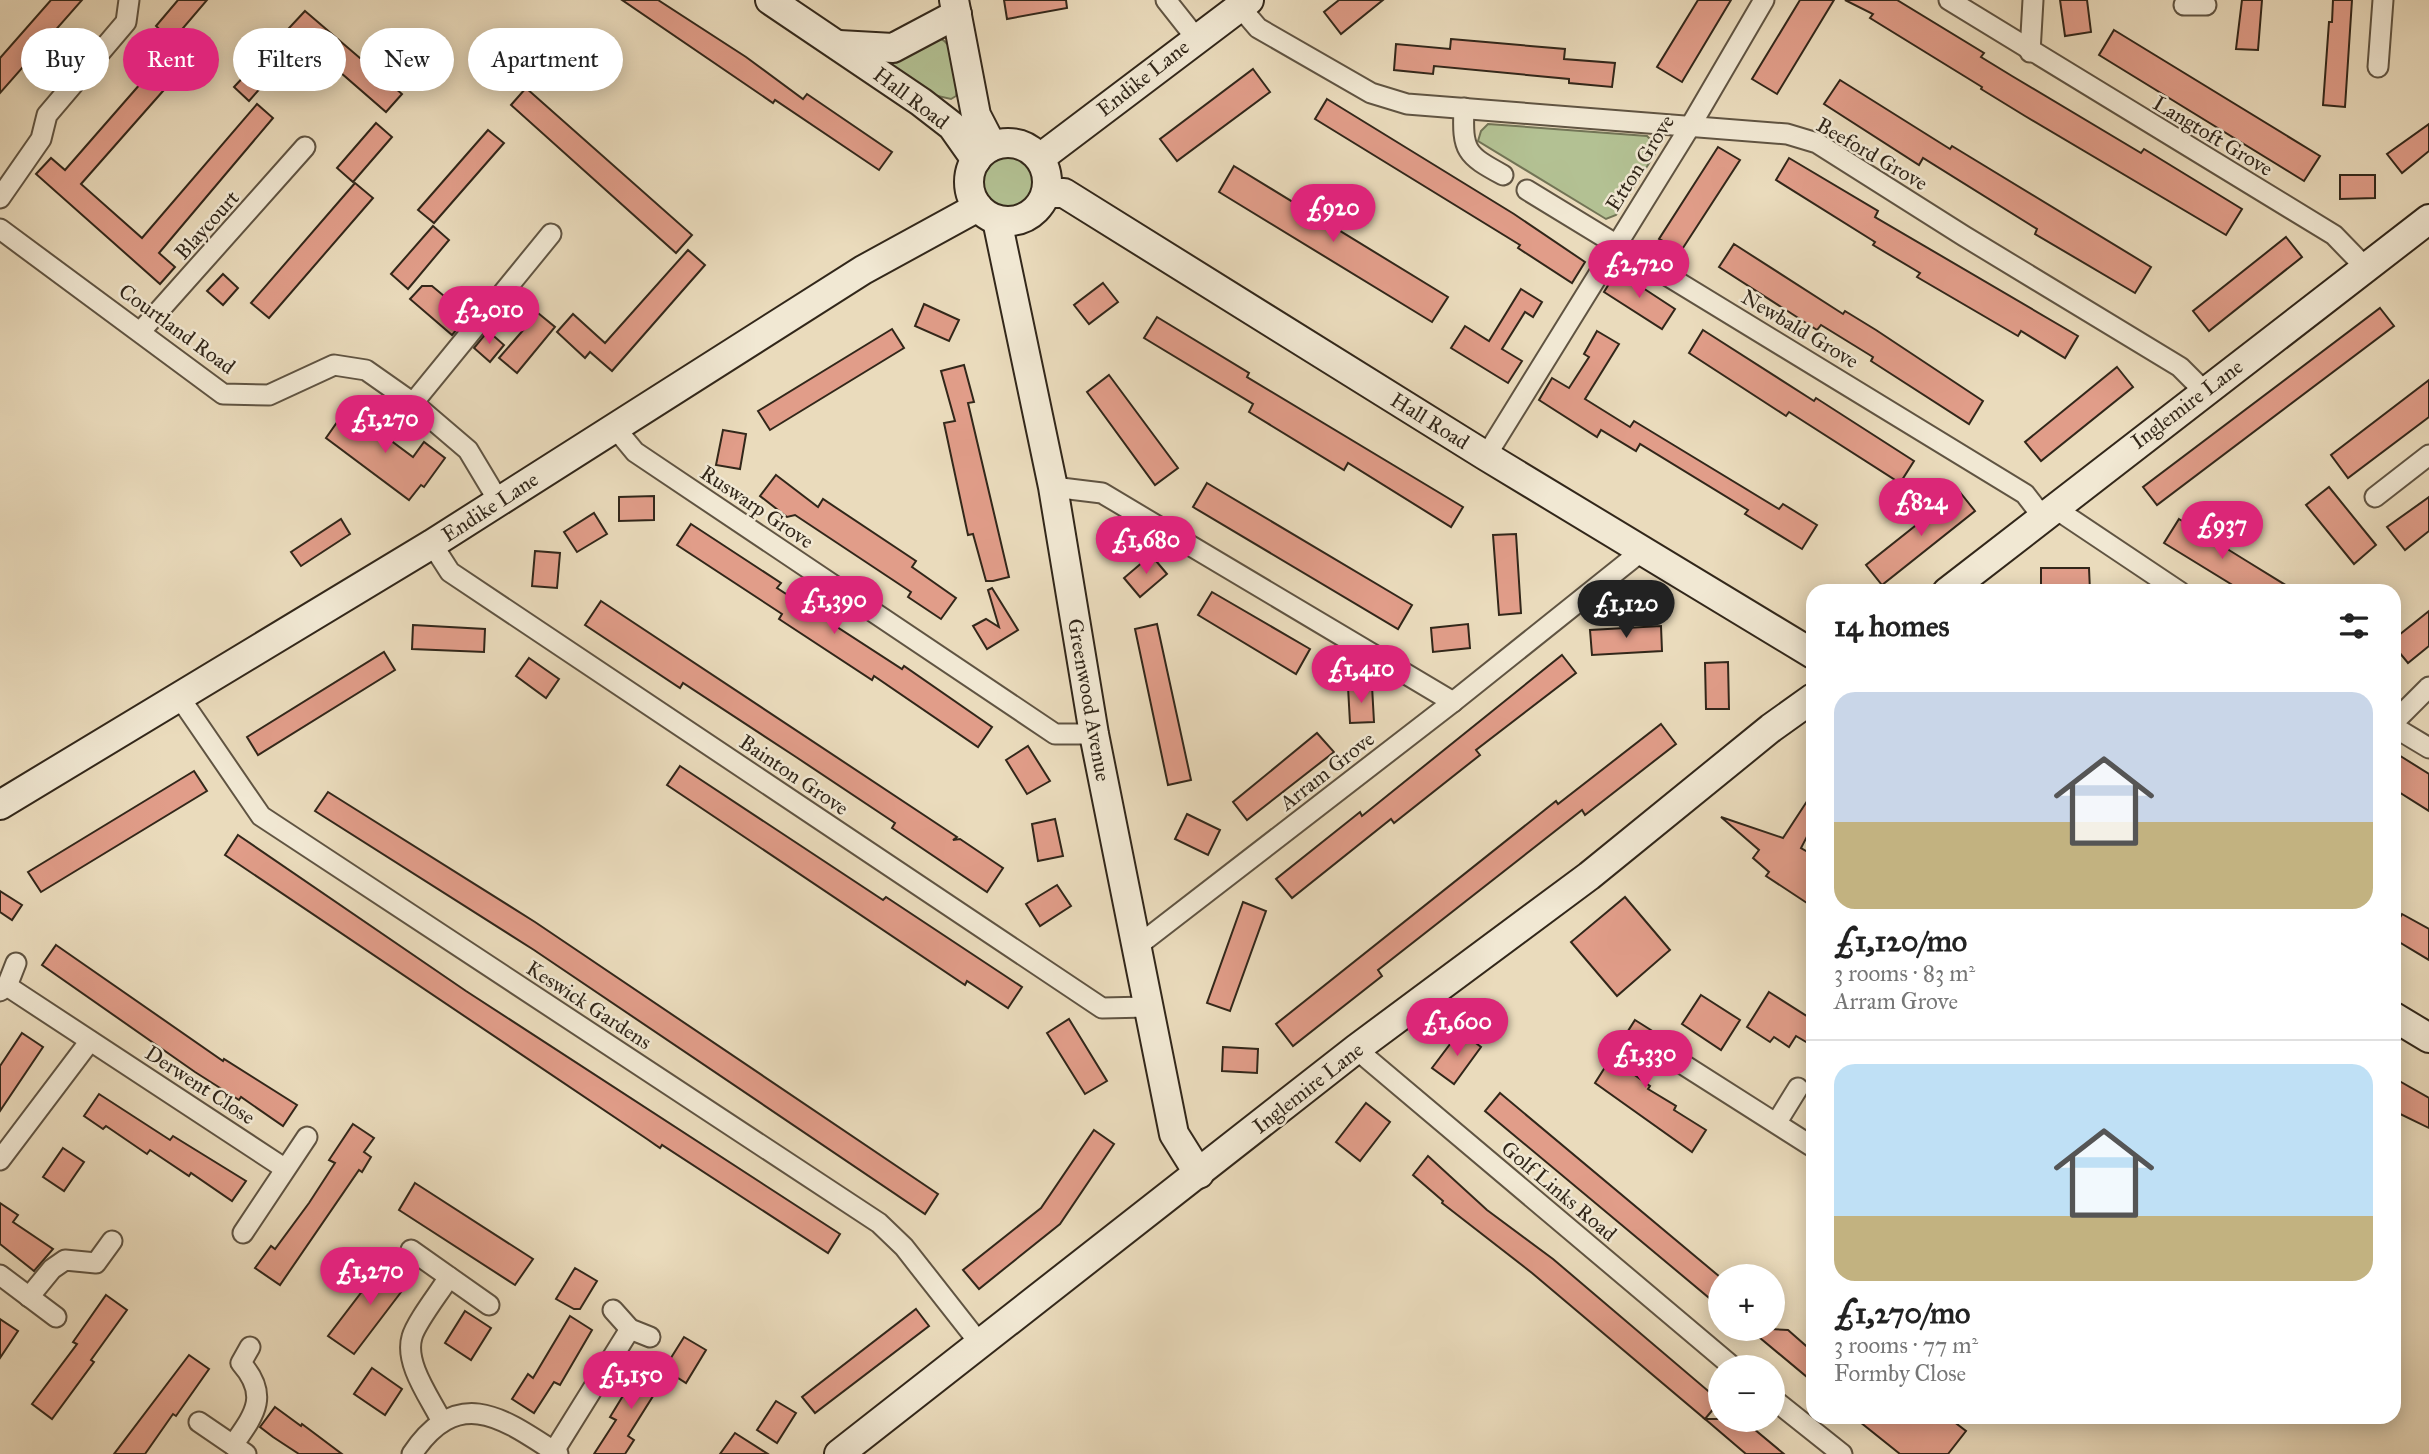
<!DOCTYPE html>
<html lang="en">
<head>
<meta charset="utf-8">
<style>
	:root { --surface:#fff; --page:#f2f2f2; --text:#222; --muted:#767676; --line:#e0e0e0; --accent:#db2777 }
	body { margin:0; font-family:"IM FELL Great Primer",serif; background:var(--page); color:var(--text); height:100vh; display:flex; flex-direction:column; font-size:26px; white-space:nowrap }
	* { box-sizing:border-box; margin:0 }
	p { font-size:23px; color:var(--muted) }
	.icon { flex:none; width:38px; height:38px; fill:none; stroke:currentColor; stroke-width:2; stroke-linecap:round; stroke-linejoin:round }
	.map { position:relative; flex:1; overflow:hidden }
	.panel { position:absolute; left:1806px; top:584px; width:595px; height:840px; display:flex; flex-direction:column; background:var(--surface); border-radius:21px; box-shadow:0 4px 18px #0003 }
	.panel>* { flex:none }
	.banner { position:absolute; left:21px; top:28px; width:665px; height:63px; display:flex; gap:14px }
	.tools { position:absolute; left:1708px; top:1264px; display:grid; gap:14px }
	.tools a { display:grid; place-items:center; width:77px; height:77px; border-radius:50%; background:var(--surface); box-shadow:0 4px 18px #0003; font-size:35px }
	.price { position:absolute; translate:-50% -60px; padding:0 16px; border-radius:24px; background:var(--accent); color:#fff; font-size:23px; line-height:46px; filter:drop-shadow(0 2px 4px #0008) }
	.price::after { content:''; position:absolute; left:50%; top:42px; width:21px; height:16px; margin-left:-10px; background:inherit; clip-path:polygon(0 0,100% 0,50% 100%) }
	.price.active { background:#222; color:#fff }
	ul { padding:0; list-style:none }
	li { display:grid; align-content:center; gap:14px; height:371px; padding:0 28px }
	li+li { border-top:2px solid var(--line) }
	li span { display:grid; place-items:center; height:217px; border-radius:21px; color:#555 }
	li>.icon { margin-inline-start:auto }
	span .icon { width:126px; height:126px; fill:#fffc; stroke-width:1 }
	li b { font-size:30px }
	h2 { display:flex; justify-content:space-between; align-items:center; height:84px; padding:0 28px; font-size:30px }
	.tag { padding:0 24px; border-radius:32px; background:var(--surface); box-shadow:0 4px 18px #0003; font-size:24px; line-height:63px }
	.tag.active { background:var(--accent); color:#fff }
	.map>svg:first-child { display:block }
	.green { fill:#b3c193; stroke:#727456; stroke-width:2 }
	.building { fill:#e19d89; stroke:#32271a; stroke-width:2 }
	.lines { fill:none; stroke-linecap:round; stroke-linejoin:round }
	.street-casing { stroke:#605442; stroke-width:23 }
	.secondary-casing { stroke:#32271a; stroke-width:32 }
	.street { stroke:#f1e8d3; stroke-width:19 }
	.secondary { stroke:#f1e8d3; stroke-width:28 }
	.labels { text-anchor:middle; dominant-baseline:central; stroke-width:5; stroke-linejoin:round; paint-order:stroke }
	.street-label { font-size:21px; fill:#32271a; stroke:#f1e8d3 }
</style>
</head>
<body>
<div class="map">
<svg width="2429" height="1454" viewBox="0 0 2429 1454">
	<rect width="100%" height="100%" fill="#eadbbc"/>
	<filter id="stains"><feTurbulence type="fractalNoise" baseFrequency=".00286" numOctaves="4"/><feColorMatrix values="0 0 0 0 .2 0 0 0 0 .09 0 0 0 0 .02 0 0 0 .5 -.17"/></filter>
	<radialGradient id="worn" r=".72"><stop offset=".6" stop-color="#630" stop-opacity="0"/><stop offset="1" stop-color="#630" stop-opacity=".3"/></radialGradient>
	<!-- green -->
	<g class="green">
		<path d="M935,37C957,40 954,71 957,90L956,96L951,99L920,92L866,58Z"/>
		<path d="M1488,124L1647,136L1656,145L1655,154L1616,215L1606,219L1478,141L1481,131Z"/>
		<circle cx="1009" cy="183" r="27"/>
	</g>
	<!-- building -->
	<g class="building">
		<path d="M51,0H82L0,93V58Z"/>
		<path d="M178,0H207L172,41L156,26Z"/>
		<path d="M622,0H658L746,57L803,99L807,94L892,152L879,170L775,100L773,103Z"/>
		<path d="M1004,0H1066L1067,8L1007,19Z"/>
		<path d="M1339,0H1383L1341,34L1324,12Z"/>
		<path d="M1698,0H1731L1682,82L1657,67Z"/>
		<path d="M1800,0H1834L1777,94L1752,79Z"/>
		<path d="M1845,0H1897L1984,53L1981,57L2012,76L2141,153L2144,149L2242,209L2226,235L2025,116L1981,89L1982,87L1870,18L1873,14Z"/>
		<path d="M2060,0H2087L2091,32L2065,36Z"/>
		<path d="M2242,0H2262L2258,50L2236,49Z"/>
		<path d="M2333,0H2352L2345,107L2323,105L2329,22H2332Z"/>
		<path d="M305,11L402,94L386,112L303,40L249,101L234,87Z"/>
		<path d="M2114,30L2320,156L2304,181L2099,55Z"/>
		<path d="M1451,39L1565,49L1564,59L1615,63L1612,87L1569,83V79L1434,66L1433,74L1394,70L1396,44L1450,49Z"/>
		<path d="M176,43L193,57L81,184L142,238L257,104L273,118L159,253L175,267L160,284L36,174L51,158L65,170Z"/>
		<path d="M1253,69L1270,92L1177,161L1160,139Z"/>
		<path d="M1840,80L1950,149L1952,146L2151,267L2135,293L2035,234L2037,229L1923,158L1919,165L1824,104Z"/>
		<path d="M526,88L692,235L676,253L511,105Z"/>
		<path d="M1327,99L1514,214L1585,262L1572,283L1518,248L1520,245L1315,119Z"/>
		<path d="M376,123L392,137L353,182L337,168Z"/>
		<path d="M2429,124V151L2402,173L2387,154Z"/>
		<path d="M488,130L504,143L434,223L418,210Z"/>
		<path d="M1718,147L1740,160L1681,251L1659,239Z"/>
		<path d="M1789,158L1878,211L1875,217L2078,336L2065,358L2021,331L2018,336L1917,277L1920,273L1873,245L1875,242L1776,180Z"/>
		<path d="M1234,166L1448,297L1432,322L1219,192Z"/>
		<path d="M2340,175H2375V198L2340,199Z"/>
		<path d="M355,183L373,198L269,318L251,303Z"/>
		<path d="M433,226L449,240L408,289L391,274Z"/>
		<path d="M2286,237L2302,257L2209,331L2193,311Z"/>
		<path d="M1734,244L1843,314L1845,311L1876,330L1983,401L1969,424L1871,361L1873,357L1821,325L1817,330L1719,267Z"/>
		<path d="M688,250L705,265L612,371L590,352L585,358L557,332L573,314L605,343Z"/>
		<path d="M1617,271L1675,309L1662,329L1604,292Z"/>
		<path d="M223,274L238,288L223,305L207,291Z"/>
		<path d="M1103,283L1118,302L1089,324L1074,305Z"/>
		<path d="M422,286H432L468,316L452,335L410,299Z"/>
		<path d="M1521,289L1542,302L1533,317L1525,312L1502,349L1522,361L1508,383L1451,348L1465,326L1489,341Z"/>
		<path d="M924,304L959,320L949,341L915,326Z"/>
		<path d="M2380,308L2394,326L2157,505L2143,487Z"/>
		<path d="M538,313L555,327L517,373L499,358Z"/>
		<path d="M1157,317L1249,373L1247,377L1463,507L1451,527L1348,463L1344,470L1249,412L1253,404L1144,338Z"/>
		<path d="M892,329L904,348L770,430L758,411Z"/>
		<path d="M1703,330L1814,401L1816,398L1914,461L1900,483L1789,412L1786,416L1689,353Z"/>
		<path d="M488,331L504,345L490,362L474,348Z"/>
		<path d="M1597,331L1619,344L1585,399L1630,427L1634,421L1779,509L1783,504L1817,525L1802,549L1745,514L1748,510L1640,444L1636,451L1601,430L1597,437L1539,400L1552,378L1569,388L1589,357L1584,354Z"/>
		<path d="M964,365L974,402L968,403L1009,577L993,581H986L973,534L968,535L944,423L955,421L941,371Z"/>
		<path d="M2117,367L2133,387L2041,461L2025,442Z"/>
		<path d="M1109,375L1178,468L1155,485L1087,392Z"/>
		<path d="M2429,380V417L2348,478L2331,455Z"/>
		<path d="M347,408L413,457L424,442L445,458L424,487L421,485L409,500L326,438Z"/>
		<path d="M723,430L746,434L740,469L716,465Z"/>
		<path d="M776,475L818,507L823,499L916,561L912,567L956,598L941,619L908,597L911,592L795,515L787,517L760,496Z"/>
		<path d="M1207,483L1412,605L1398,629L1193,507Z"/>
		<path d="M2329,487L2376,545L2354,564L2306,505Z"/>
		<path d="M1959,491L1975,511L1882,585L1866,565Z"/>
		<path d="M654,496V520L619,521V497Z"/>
		<path d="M2429,497V531L2405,550L2387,527Z"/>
		<path d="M594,513L607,534L577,552L564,532Z"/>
		<path d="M341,519L350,534L301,566L291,552Z"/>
		<path d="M2179,519L2245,560L2297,592H2244L2164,543Z"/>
		<path d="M691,524L781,583L777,588L902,669L904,666L992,727L978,747L874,676L872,680L779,619L782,614L677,545Z"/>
		<path d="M1516,534L1521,613L1499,615L1493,535Z"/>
		<path d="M535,551L560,553L557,588L532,586Z"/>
		<path d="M1151,555L1167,574L1140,597L1124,578Z"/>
		<path d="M2041,568H2089L2090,591H2041Z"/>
		<path d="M992,588L1018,630L987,649L973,626L986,619L999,627L988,590Z"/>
		<path d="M1212,592L1310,649L1296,674L1198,615Z"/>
		<path d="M601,601L957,837L953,840L960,839L1003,868L987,892L892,828L895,823L796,757L683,683L680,688L585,625Z"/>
		<path d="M2429,611V646L2408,663L2394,646V639Z"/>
		<path d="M1157,624L1191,780L1168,785L1135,629Z"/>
		<path d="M1468,624L1470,648L1433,652L1431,628Z"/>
		<path d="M413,625L485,629L484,652L412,649Z"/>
		<path d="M1661,626L1662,651L1592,655L1590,630Z"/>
		<path d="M384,652L395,670L258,755L247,737Z"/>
		<path d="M1562,655L1576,673L1476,750L1480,755L1394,823L1391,819L1292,898L1276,879L1360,812L1362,816Z"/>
		<path d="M529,658L559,679L546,698L516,676Z"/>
		<path d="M1728,662L1729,709H1706L1705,663Z"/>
		<path d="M1372,686L1374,722L1350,723L1348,687Z"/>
		<path d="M1661,724L1676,744L1585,815L1582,810L1378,970L1382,976L1293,1046L1276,1024L1556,801L1558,804Z"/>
		<path d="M1317,733L1334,752L1247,820L1233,802Z"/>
		<path d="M1028,746L1050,781L1027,794L1006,760Z"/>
		<path d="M2394,752L2429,774V811L2394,789Z"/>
		<path d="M680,766L883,900L886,897L1022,987L1008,1008L967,981L965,985L667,785Z"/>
		<path d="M194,771L207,791L41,892L28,872Z"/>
		<path d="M328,792L535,922L938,1194L925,1214L534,950L315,811Z"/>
		<path d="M1813,792V825L1801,848L1813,855V907L1766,876L1769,872L1753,858L1759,850L1721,817L1783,838Z"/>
		<path d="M1187,814L1220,830L1208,855L1175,839Z"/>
		<path d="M1055,819L1063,856L1038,861L1032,824Z"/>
		<path d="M238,835L466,991L840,1234L828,1253L662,1145L660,1148L647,1139L225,855Z"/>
		<path d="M1057,885L1071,906L1040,926L1026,904Z"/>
		<path d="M0,891L22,905L12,920L0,912Z"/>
		<path d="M1625,897L1670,950L1617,996L1571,942Z"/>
		<path d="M1243,902L1266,911L1230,1011L1207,1003Z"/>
		<path d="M2402,914L2429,929V960L2394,939V928Z"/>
		<path d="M56,945L223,1061L224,1059L297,1105L283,1126L241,1097L239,1100L195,1072L42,965Z"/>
		<path d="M1769,992L1813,1020V1046L1796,1036L1789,1047L1774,1037L1770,1042L1747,1027Z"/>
		<path d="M1701,995L1740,1020L1721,1050L1682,1024Z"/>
		<path d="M1069,1019L1107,1081L1085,1094L1047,1033Z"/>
		<path d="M1635,1020L1654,1032L1629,1071L1650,1086L1648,1089L1676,1106L1674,1110L1706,1130L1692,1152L1595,1083Z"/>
		<path d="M1460,1031L1481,1047L1454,1084L1432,1068Z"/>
		<path d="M22,1033L43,1047L0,1111V1066Z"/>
		<path d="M1223,1047L1258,1049L1257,1073L1222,1071Z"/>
		<path d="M2394,1078L2429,1098V1128L2394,1111Z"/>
		<path d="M1500,1093L1720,1277V1307L1485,1111Z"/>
		<path d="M99,1094L170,1140L173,1136L246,1181L232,1201L191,1173L189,1176L150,1150L147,1154L106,1126L103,1129L84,1116Z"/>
		<path d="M1366,1103L1390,1122L1360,1161L1336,1142Z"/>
		<path d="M353,1124L374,1138L364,1152L371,1157L362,1172L359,1170L280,1285L255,1268L271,1246L275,1249L309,1203L335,1163L329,1160Z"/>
		<path d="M1094,1130L1114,1144L1060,1224L979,1289L963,1270L1041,1208Z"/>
		<path d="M63,1148L84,1162L64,1191L43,1177Z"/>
		<path d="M1428,1156L1487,1210L1553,1259L1720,1401L1705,1419L1532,1273L1442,1203L1443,1201L1413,1175Z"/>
		<path d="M415,1183L533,1259L515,1285L399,1210Z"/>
		<path d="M0,1203L18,1215L13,1222L53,1249L34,1271L0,1244Z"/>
		<path d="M386,1260L411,1279L354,1354L328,1336Z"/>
		<path d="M575,1268L597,1281L580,1309H574L556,1299Z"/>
		<path d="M106,1295L127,1310L91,1360L94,1362L52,1419L32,1404L77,1344L73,1342Z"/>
		<path d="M916,1309L929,1326L815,1413L802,1397Z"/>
		<path d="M465,1311L491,1328L471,1360L445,1343Z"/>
		<path d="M570,1316L592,1330L560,1385L554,1382L534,1413L512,1399L528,1374L533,1378Z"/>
		<path d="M0,1319L18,1331L0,1358Z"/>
		<path d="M1748,1328L1788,1330L1813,1352V1382Z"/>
		<path d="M684,1337L706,1350L686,1383L664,1369Z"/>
		<path d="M189,1355L209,1369L176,1416L173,1414L145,1454H114Z"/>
		<path d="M643,1363L665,1377L628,1436L634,1440L625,1454H594L616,1420L610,1417Z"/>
		<path d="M372,1368L402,1389L385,1415L354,1394Z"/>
		<path d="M776,1401L796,1413L777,1443L757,1430Z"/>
		<path d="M275,1407L301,1426L302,1424L342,1454H299L273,1437L260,1427Z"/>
		<path d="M1855,1418H1949L1966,1431L1948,1454H1900Z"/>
		<path d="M1705,1419H1742L1784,1454H1746Z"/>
		<path d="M735,1433L768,1454H720Z"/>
	</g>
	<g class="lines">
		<!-- street casing -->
		<g class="street-casing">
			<g id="street">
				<path d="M1166,0L1196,38"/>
				<path d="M1949,0L2334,235L2365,267"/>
				<path d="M2184,5H2206"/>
				<path d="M1240,7L1258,28L1371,93L1407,104L1787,134L1817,143L1964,236L2180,367L2205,392"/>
				<path d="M2030,52L2033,0"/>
				<path d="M2378,67L2383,0"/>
				<path d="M1464,108C1462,151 1466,155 1503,175"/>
				<path d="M1527,190L2025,494L2042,516"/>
				<path d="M0,198L41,139L47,115L126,22L129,0"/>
				<path d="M0,229L223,394L269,395L334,365L366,370L413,403L468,450L498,500"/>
				<path d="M141,331L305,147"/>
				<path d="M413,403L551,234"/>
				<path d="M616,429L635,452L1055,734H1094"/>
				<path d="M1486,456L1691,125L1764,0"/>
				<path d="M1053,487L1102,493L1453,702"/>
				<path d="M2375,497L2429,455"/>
				<path d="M2053,507L2180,592"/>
				<path d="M432,544L450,572L1102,1008L1148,1007"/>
				<path d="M180,698L261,816L879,1223L904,1247L981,1345"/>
				<path d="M2394,722L2429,687"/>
				<path d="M2394,727L2429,748"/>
				<path d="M1136,947L1453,702L1643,550"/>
				<path d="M7,986L284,1168"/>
				<path d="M0,991L7,986L16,963"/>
				<path d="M1356,1049L1733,1367"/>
				<path d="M1673,1058L1813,1147"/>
				<path d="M1777,1122L1798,1088"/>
				<path d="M0,1160L90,1041"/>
				<path d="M243,1233L307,1137"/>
				<path d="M411,1250L489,1305"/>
				<path d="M0,1275L56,1317"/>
				<path d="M29,1297L52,1269L65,1260L96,1263L112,1241"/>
				<path d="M613,1310L630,1329L650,1337"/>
				<path d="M1773,1399L1842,1454"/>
				<path d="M199,1422L246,1454"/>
				<path d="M442,1422C431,1399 404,1364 412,1337C416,1322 440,1292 449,1277"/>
				<path d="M233,1445C254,1415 270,1396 241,1363L250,1347"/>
				<path d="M554,1451L630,1329"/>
				<path d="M412,1454C459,1384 504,1419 558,1454"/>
			</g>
		</g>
		<!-- secondary casing -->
		<g class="secondary-casing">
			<g id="secondary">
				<path d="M770,0L921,102L952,126L976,160"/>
				<path d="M954,0L976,115L992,146"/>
				<path d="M839,45L893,48L957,14"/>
				<circle cx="1008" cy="182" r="39"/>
				<path d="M1040,158L1249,0"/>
				<path d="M1046,193H1064L1486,456L1813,654"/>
				<path d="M997,220L1053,487L1094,734L1174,1134L1199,1174"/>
				<path d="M1947,592L2429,219"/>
				<path d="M0,805L432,544L863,270L978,207"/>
				<path d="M2394,1017L2429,1038"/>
				<path d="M839,1454L1356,1049L1589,876L1771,728L1813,698"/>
			</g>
		</g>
		<!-- street -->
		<use href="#street" class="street"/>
		<!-- secondary -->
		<use href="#secondary" class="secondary"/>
	</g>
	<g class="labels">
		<!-- street labels -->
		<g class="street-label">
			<text transform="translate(1143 78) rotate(-38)">Endike Lane</text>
			<text transform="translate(911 98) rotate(37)">Hall Road</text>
			<text transform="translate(2213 136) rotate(31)">Langtoft Grove</text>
			<text transform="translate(1872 154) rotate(30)">Beeford Grove</text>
			<text transform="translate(1640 163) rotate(-58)">Etton Grove</text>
			<text transform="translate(207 225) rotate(-48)">Blaycourt</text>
			<text transform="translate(177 329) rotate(36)">Courtland Road</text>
			<text transform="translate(1800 329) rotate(31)">Newbald Grove</text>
			<text transform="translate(2187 404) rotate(-37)">Inglemire Lane</text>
			<text transform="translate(1430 421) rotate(32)">Hall Road</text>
			<text transform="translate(490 507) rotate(-33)">Endike Lane</text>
			<text transform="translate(757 507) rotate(34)">Ruswarp Grove</text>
			<text transform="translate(1089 700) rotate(80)">Greenwood Avenue</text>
			<text transform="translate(1327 771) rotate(-38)">Arram Grove</text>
			<text transform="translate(794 775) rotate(34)">Bainton Grove</text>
			<text transform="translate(589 1005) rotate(33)">Keswick Gardens</text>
			<text transform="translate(200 1085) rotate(33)">Derwent Close</text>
			<text transform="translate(1308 1088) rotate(-38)">Inglemire Lane</text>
			<text transform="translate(1559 1191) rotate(40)">Golf Links Road</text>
		</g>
	</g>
	<rect width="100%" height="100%" filter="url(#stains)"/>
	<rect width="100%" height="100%" fill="url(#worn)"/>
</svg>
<div class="tools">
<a>+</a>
<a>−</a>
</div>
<b class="price" style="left:1333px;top:244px">£920</b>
<b class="price" style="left:1639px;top:300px">£2,720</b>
<b class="price" style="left:489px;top:346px">£2,010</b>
<b class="price" style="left:385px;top:455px">£1,270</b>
<b class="price" style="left:1921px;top:538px">£824</b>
<b class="price" style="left:2222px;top:561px">£937</b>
<b class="price" style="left:1146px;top:576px">£1,680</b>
<b class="price" style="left:834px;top:636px">£1,390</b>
<b class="price active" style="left:1626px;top:640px">£1,120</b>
<b class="price" style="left:1361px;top:705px">£1,410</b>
<b class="price" style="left:1457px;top:1058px">£1,600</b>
<b class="price" style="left:1645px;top:1090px">£1,330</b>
<b class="price" style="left:370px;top:1307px">£1,270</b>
<b class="price" style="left:631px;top:1411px">£1,150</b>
<div class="banner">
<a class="tag">Buy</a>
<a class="tag active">Rent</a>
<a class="tag">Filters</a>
<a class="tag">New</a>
<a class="tag">Apartment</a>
</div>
<section class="panel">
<h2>14 homes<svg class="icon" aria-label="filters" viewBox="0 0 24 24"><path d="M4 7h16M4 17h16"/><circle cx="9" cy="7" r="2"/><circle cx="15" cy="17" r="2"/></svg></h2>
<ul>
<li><span style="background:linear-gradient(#c9d6e8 60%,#c2b280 0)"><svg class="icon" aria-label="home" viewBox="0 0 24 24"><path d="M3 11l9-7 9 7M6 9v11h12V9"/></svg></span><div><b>£1,120/mo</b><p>3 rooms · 83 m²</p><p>Arram Grove</p></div></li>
<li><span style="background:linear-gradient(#bfe0f5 70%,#c2b280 0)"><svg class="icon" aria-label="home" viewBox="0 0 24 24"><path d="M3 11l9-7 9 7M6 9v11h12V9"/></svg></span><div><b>£1,270/mo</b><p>3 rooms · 77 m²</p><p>Formby Close</p></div></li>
</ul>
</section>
</div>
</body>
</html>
